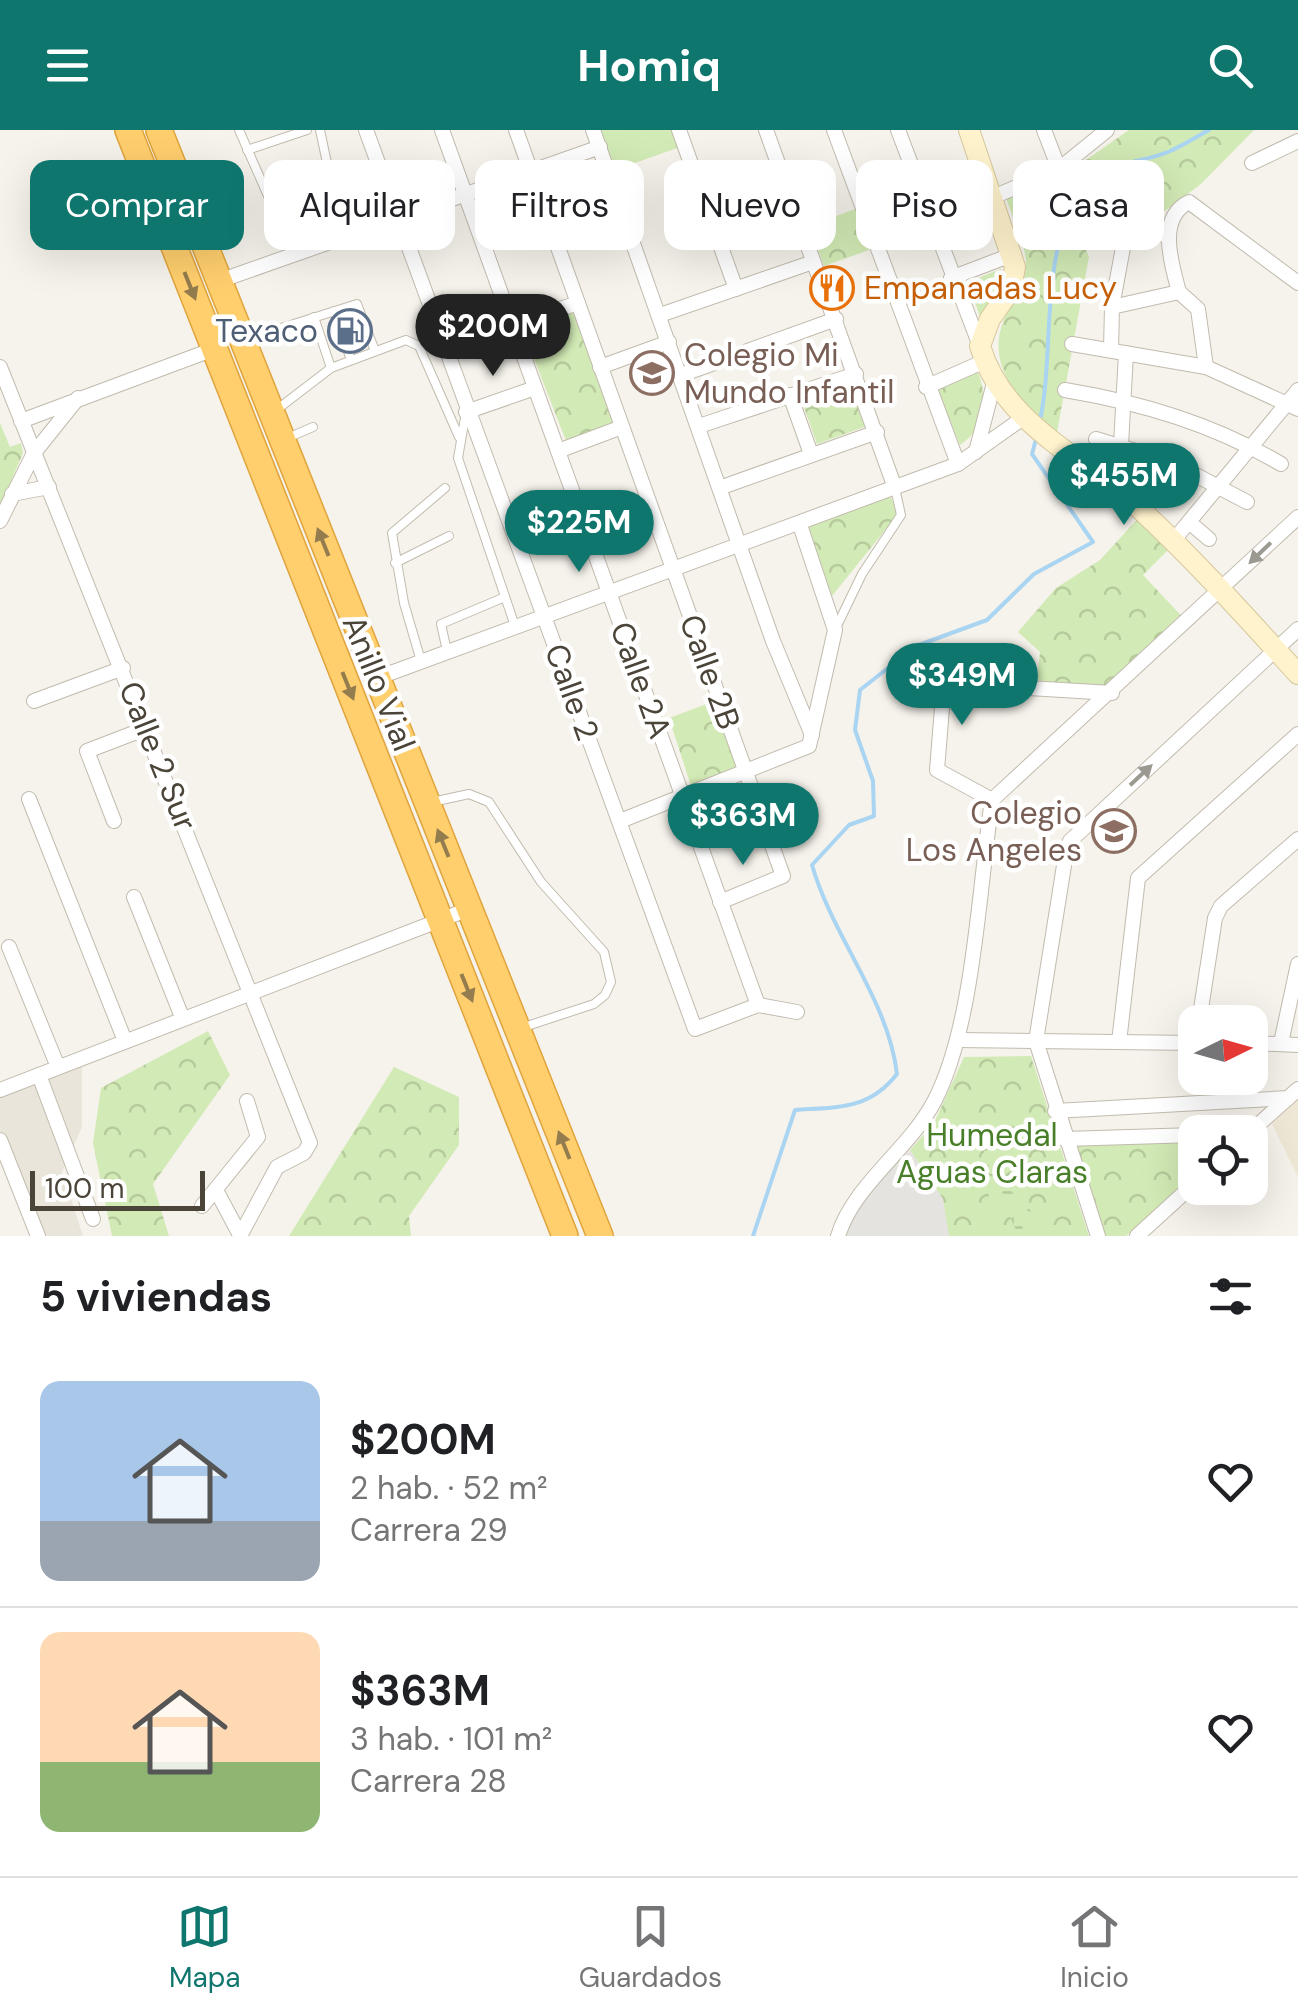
<!DOCTYPE html>
<html lang="es">
<head>
<meta charset="utf-8">
<style>
	:root { --surface:#fff; --page:#f6f6f6; --text:#202124; --muted:#757577; --line:#e0e0e0; --accent:#0f766e }
	body { margin:0; font-family:"DM Sans",sans-serif; background:var(--page); color:var(--text); height:100vh; display:flex; flex-direction:column; font-size:38px; white-space:nowrap }
	* { box-sizing:border-box; margin:0 }
	p { font-size:32px; color:var(--muted) }
	.icon { flex:none; width:55px; height:55px; fill:none; stroke:currentColor; stroke-width:2; stroke-linecap:round; stroke-linejoin:round }
	.map { position:relative; height:1106px; overflow:hidden }
	.details { display:flex; flex-direction:column; background:var(--surface); flex:1 }
	.details>* { flex:none }
	.top-card { position:absolute; left:30px; top:30px; width:1240px; height:90px; display:flex; gap:20px }
	.needle { width:65px; rotate:85deg }
	.controls { position:absolute; left:1178px; top:875px; display:grid; gap:20px }
	.controls a { display:grid; place-items:center; width:90px; height:90px; border-radius:20px; background:var(--surface); box-shadow:0 10px 40px #0002; font-size:50px }
	.scale { position:absolute; left:30px; bottom:25px; width:175px; box-sizing:border-box; padding-left:10px; border:5px solid #4b4439; border-top:0; font-size:28px; line-height:35px; white-space:nowrap; color:#4b4439; -webkit-text-stroke:8px #fff; paint-order:stroke }
	.price { position:absolute; translate:-50% -85px; padding:0 22px; border-radius:35px; background:var(--accent); color:#fff; font-size:32px; line-height:65px; filter:drop-shadow(0 2px 5px #0008) }
	.price::after { content:''; position:absolute; left:50%; top:60px; width:30px; height:22px; margin-left:-15px; background:inherit; clip-path:polygon(0 0,100% 0,50% 100%) }
	.price.selected { background:#222; color:#fff }
	ul { padding:0; list-style:none }
	li { display:flex; align-items:center; gap:30px; height:250px; padding:0 40px }
	li+li { border-top:2px solid var(--line) }
	li span { display:grid; place-items:center; flex:none; width:280px; height:200px; border-radius:20px; color:#555 }
	li>.icon { margin-inline-start:auto }
	span .icon { width:120px; height:120px; fill:#fffc; stroke-width:1 }
	li b { font-size:42px }
	h2 { display:flex; justify-content:space-between; align-items:center; height:120px; padding:0 40px; font-size:42px }
	.pill { padding:0 35px; border-radius:20px; background:var(--surface); box-shadow:0 10px 40px #0002; font-size:35px; line-height:90px }
	.pill.selected { background:var(--accent); color:#fff }
	header { display:flex; justify-content:space-between; align-items:center; height:130px; padding:0 40px; background:var(--accent); color:#fff; font-size:45px; font-weight:700 }
	.tab-bar { display:flex; justify-content:space-around; align-items:center; height:140px; border-top:2px solid var(--line); background:var(--surface); font-size:28px; color:var(--muted) }
	.tab-bar a { display:grid; justify-items:center; gap:5px }
	.tab-bar .selected { color:var(--accent) }
	.map>svg:first-child { display:block }
	.residential { fill:#eae5da }
	.education { fill:#efe8d6 }
	.forest { fill:url(#forest-crowns) }
	.wetland { fill:url(#wetland-marsh) }
	.garden { fill:#d2eab5 }
	.parking { fill:#e5e3e0 }
	.lines { fill:none; stroke-linecap:round; stroke-linejoin:round }
	.stream { stroke:#a9d4f2; stroke-width:4 }
	.lane-casing { stroke:#c2bbae; stroke-width:10 }
	.street-casing { stroke:#c2bbae; stroke-width:16 }
	.secondary-casing { stroke:#d6c79b; stroke-width:22 }
	.highway-casing { stroke:#e0a43c; stroke-width:28 }
	.lane { stroke:#fff; stroke-width:8 }
	.street { stroke:#fff; stroke-width:14 }
	.secondary { stroke:#fff3cd; stroke-width:20 }
	.highway { stroke:#ffcf6e; stroke-width:25 }
	.oneway { fill:#937c4e }
	.oneway2 { fill:#9c9892 }
	.labels { text-anchor:middle; dominant-baseline:central; stroke-width:9; stroke-linejoin:round; paint-order:stroke }
	.food-label { font-size:32px; fill:#c56008; stroke:#fff; text-anchor:start }
	.service-label { font-size:32px; fill:#4e5e75; stroke:#fff; text-anchor:end }
	.education-label { font-size:32px; fill:#785e54; stroke:#fff; text-anchor:start }
	.street-label { font-size:32px; fill:#4b4439; stroke:#fff }
	.park-label { font-size:32px; fill:#4a7f2a; stroke:#fff }
</style>
</head>
<body>
<header><svg class="icon" aria-label="menu" viewBox="0 0 24 24"><path d="M4 6h16M4 12h16M4 18h16"/></svg>Homiq<svg class="icon" aria-label="search" viewBox="0 0 24 24"><circle cx="10" cy="10" r="6"/><path d="M15 15l6 6"/></svg></header>
<div class="map">
<svg width="1298" height="1106" viewBox="0 0 1298 1106">
	<defs>
		<pattern id="forest-crowns" width="20" height="18" patternUnits="userSpaceOnUse" patternTransform="scale(2.5)"><rect width="20" height="18" fill="#d2eab5"/><path d="M2 6a3 3 0 1 1 6 0M12 15a3 3 0 1 1 6 0" fill="none" stroke="#b6ca9c"/></pattern>
		<pattern id="wetland-marsh" width="20" height="14" patternUnits="userSpaceOnUse" patternTransform="scale(2.5)"><rect width="20" height="14" fill="#d2eab5"/><path d="M1 5h8M5 5V1M11 12h8M15 12V8" fill="none" stroke="#b6ca9c"/></pattern>
	</defs>
	<rect width="100%" height="100%" fill="#f6f3ec"/>
	<!-- residential -->
	<path class="residential" d="M82,933V997L62,1042L83,1106H42L0,1000V964Z"/>
	<!-- education -->
	<path class="education" d="M1298,968V1047L1272,994Z"/>
	<!-- forest -->
	<g class="forest">
		<path d="M1129,0H1254L1201,54L1162,83L1127,70L1101,87L1082,110L1089,127L1057,302C1020,273 982,235 1006,185C1014,169 1026,154 1026,135C1026,113 1013,89 1006,68L1070,41Z"/>
		<path d="M912,55L928,100L878,117L863,73Z"/>
		<path d="M858,78L872,119L824,136L809,96Z"/>
		<path d="M1001,139L1006,153L980,187L968,152Z"/>
		<path d="M580,173L621,289L566,311L521,195Z"/>
		<path d="M977,239C988,268 988,296 960,315L936,256Z"/>
		<path d="M851,251L867,296L817,314L801,269Z"/>
		<path d="M0,293L10,317L21,313L23,323L0,377Z"/>
		<path d="M890,365L898,384L832,466L807,398Z"/>
		<path d="M1144,382L1174,414L1143,445L1189,494L1117,561L1037,550L1040,522L1018,502L1056,458L1100,430Z"/>
		<path d="M723,568L748,637L691,656L669,588Z"/>
		<path d="M208,901L230,945L153,1054L169,1106H112L93,1013L101,958Z"/>
		<path d="M1031,926L1089,1106H945L943,1069L910,1020L934,993L964,927Z"/>
		<path d="M394,937L459,967V1015L409,1086L411,1106H289Z"/>
		<path d="M1195,1008V1044L1126,1106H1105L1076,1014Z"/>
	</g>
	<!-- wetland -->
	<path class="wetland" d="M999,1018L1007,1057L1032,1082V1106H1019L1009,1085L989,1068L984,1021Z"/>
	<!-- garden -->
	<path class="garden" d="M601,0H674L680,17L615,40Z"/>
	<!-- parking -->
	<path class="parking" d="M910,1020L943,1069L949,1106H838L850,1080Z"/>
	<g class="lines">
		<!-- stream -->
		<g class="stream">
			<path d="M1040,290C1056,222 1036,91 1096,48C1119,31 1143,32 1168,22C1182,16 1196,7 1209,0"/>
			<path d="M753,1106L795,980C838,977 869,980 897,944C888,869 833,808 812,735L849,695L874,686L873,651L855,600L860,560L916,516L987,490L1034,444L1093,412L1032,324L1036,309"/>
		</g>
		<!-- lane casing -->
		<g class="lane-casing">
			<g id="lane">
				<path d="M239,0L268,66L283,83L334,66L320,0"/>
				<path d="M247,20L307,0"/>
				<path d="M334,181L351,230"/>
				<path d="M314,187L331,238"/>
				<path d="M246,200L278,199L357,174L375,221"/>
				<path d="M275,281L331,238L406,210L419,216L459,307"/>
				<path d="M466,282L458,328L515,496"/>
				<path d="M285,309L313,297"/>
				<path d="M395,433L449,406"/>
				<path d="M835,500L862,444L901,385L895,358"/>
				<path d="M447,521L441,494L505,467"/>
				<path d="M421,531L404,473L392,403L445,358"/>
				<path d="M432,672L469,664L489,672L541,752L604,822L611,852L605,865L594,874L521,898"/>
			</g>
		</g>
		<!-- street casing -->
		<g class="street-casing">
			<g id="street">
				<path d="M366,0L695,899L758,875L797,882"/>
				<path d="M442,0L758,875"/>
				<path d="M516,0L783,746L720,772"/>
				<path d="M593,0L773,511L812,605"/>
				<path d="M679,0L736,159"/>
				<path d="M766,0L895,358"/>
				<path d="M834,0L958,334"/>
				<path d="M898,0L980,216"/>
				<path d="M1044,0L1059,39"/>
				<path d="M1252,33L1298,11"/>
				<path d="M993,67L1059,39L1107,0"/>
				<path d="M951,148L1014,124"/>
				<path d="M219,151L600,17"/>
				<path d="M1179,162C1172,135 1156,88 1189,72L1298,153"/>
				<path d="M1179,162L1198,179L1206,237"/>
				<path d="M1112,177L1179,162"/>
				<path d="M660,185L813,132"/>
				<path d="M512,195L578,173"/>
				<path d="M1072,214L1206,237L1298,279"/>
				<path d="M1111,220L1112,177L1126,101L1135,96L1167,106"/>
				<path d="M0,237L310,1013L304,1023L277,1037L240,1106"/>
				<path d="M600,237L669,212"/>
				<path d="M681,245L836,189"/>
				<path d="M926,257L985,231"/>
				<path d="M1065,260C1142,273 1213,294 1281,334"/>
				<path d="M790,265L811,324"/>
				<path d="M466,282L535,258"/>
				<path d="M21,291L214,219"/>
				<path d="M699,296L856,244"/>
				<path d="M1096,309L1171,332L1247,372"/>
				<path d="M1121,315L1126,223"/>
				<path d="M558,321L622,297"/>
				<path d="M976,322L994,253"/>
				<path d="M722,357L877,302"/>
				<path d="M12,364L49,357"/>
				<path d="M0,391L34,323L78,268"/>
				<path d="M1189,392L1209,409"/>
				<path d="M1173,411L1298,260"/>
				<path d="M377,548L958,334L1023,288"/>
				<path d="M34,571L123,538"/>
				<path d="M29,669L125,911"/>
				<path d="M992,670L1298,387"/>
				<path d="M992,670L937,640L944,553L1112,563"/>
				<path d="M114,691L87,621L147,598"/>
				<path d="M620,691L809,616L835,500L800,395"/>
				<path d="M134,767L182,887"/>
				<path d="M9,817L58,937"/>
				<path d="M1199,892L1215,788L1221,776L1298,709"/>
				<path d="M958,910L1195,913"/>
				<path d="M1119,912L1138,748L1298,604"/>
				<path d="M1250,913L1298,915"/>
				<path d="M1281,913L1298,834"/>
				<path d="M39,945L93,1089"/>
				<path d="M0,960L469,779"/>
				<path d="M1055,981L1288,968"/>
				<path d="M1250,1002L1298,959"/>
				<path d="M1064,1009L1195,1005"/>
				<path d="M0,1010L38,1106"/>
				<path d="M216,1060L240,1105"/>
				<path d="M202,1076L258,1007L247,971"/>
				<path d="M838,1106C854,1054 910,1019 935,970C974,894 979,757 992,670"/>
				<path d="M1098,1106L1036,911L1066,723L1070,711L1298,499"/>
				<path d="M1137,1106L1195,1053"/>
			</g>
		</g>
		<!-- secondary casing -->
		<g class="secondary-casing">
			<path id="secondary" d="M969,0L1015,137L1011,159L990,189L980,216C1003,294 1082,326 1138,377C1195,430 1246,487 1298,544"/>
		</g>
		<!-- highway casing -->
		<g class="highway-casing">
			<g id="highway">
				<path d="M128,0L565,1106"/>
				<path d="M159,0L600,1106"/>
			</g>
		</g>
		<!-- lane -->
		<use href="#lane" class="lane"/>
		<!-- street -->
		<use href="#street" class="street"/>
		<!-- secondary -->
		<use href="#secondary" class="secondary"/>
		<!-- highway -->
		<use href="#highway" class="highway"/>
	</g>
	<!-- one-way arrows -->
	<defs><path id="oneway-solid" d="M-6-.8H1V-3.2L6.5 0L1 3.2V.8H-6Z" transform="scale(2.5)"/></defs>
	<g class="oneway">
		<use href="#oneway-solid" transform="translate(190 156) rotate(68)"/>
		<use href="#oneway-solid" transform="translate(323 412) rotate(-112)"/>
		<use href="#oneway-solid" transform="translate(348 556) rotate(68)"/>
		<use href="#oneway-solid" transform="translate(443 713) rotate(-112)"/>
		<use href="#oneway-solid" transform="translate(467 858) rotate(68)"/>
		<use href="#oneway-solid" transform="translate(564 1015) rotate(-112)"/>
	</g>
	<g class="oneway2">
		<use href="#oneway-solid" transform="translate(1260 423) rotate(136)"/>
		<use href="#oneway-solid" transform="translate(1141 645) rotate(-43)"/>
	</g>
	<!-- icons -->
	<defs>
		<g id="restaurant-ring" transform="scale(2.25)"><circle r="9.5" fill="#fff" stroke="#e8710a" stroke-width="1.5"/><path d="M-5-6h1v4h1v-4h1v4h1v-4h1v5L-1.5 .5V6h-2V.5L-5-1ZM5-6V6H3V1.5H1.5Q1.5-4 5-6Z" fill="#e8710a"/></g>
		<g id="fuel-ring" transform="scale(2.25)"><circle r="9.5" fill="#fff" stroke="#5c6f8a" stroke-width="1.5"/><path d="M-5.5-6h7V0h2V4h1.3V-2.5L3-4.5l.8-.8L6-3V5H2.5V1h-1V6h-7ZM-4.2-4.7v3.2H.2V-4.7Z" fill="#5c6f8a"/></g>
		<g id="school-ring" transform="scale(2.25)"><circle r="9.5" fill="#fff" stroke="#8d6e63" stroke-width="1.5"/><path d="M0-5L7-2L0 1L-7-2ZM-4 1L0 2.5L4 1V4Q0 6-4 4Z" fill="#8d6e63"/></g>
	</defs>
	<g fill-rule="evenodd">
		<use href="#restaurant-ring" x="832" y="158"/>
		<use href="#fuel-ring" x="350" y="201"/>
		<use href="#school-ring" x="652" y="243"/>
		<use href="#school-ring" x="1114" y="701"/>
	</g>
	<g class="labels">
		<!-- food labels -->
		<g class="food-label">
			<text x="864" y="158">Empanadas Lucy</text>
		</g>
		<!-- service labels -->
		<g class="service-label">
			<text x="318" y="201">Texaco</text>
		</g>
		<!-- education labels -->
		<g class="education-label">
			<text x="684" y="225">Colegio Mi<tspan x="684" dy="37">Mundo Infantil</tspan></text>
			<text x="1082" y="683" text-anchor="end">Colegio<tspan x="1082" dy="37">Los Angeles</tspan></text>
		</g>
		<!-- street labels -->
		<g class="street-label">
			<text transform="translate(710 542) rotate(70)">Calle 2B</text>
			<text transform="translate(641 550) rotate(70)">Calle 2A</text>
			<text transform="translate(379 553) rotate(68)">Anillo Vial</text>
			<text transform="translate(572 562) rotate(70)">Calle 2</text>
			<text transform="translate(158 626) rotate(68)">Calle 2 Sur</text>
		</g>
		<!-- park labels -->
		<g class="park-label">
			<text x="992" y="1005">Humedal<tspan x="992" dy="37">Aguas Claras</tspan></text>
		</g>
	</g>
</svg>
<div class="controls">
<a><svg class="needle" viewBox="-14 -14 28 28"><path d="M0-13l5 13h-10z" fill="#e53935"/><path d="M0 13l5-13h-10z" fill="#757577"/></svg></a>
<a><svg class="icon" aria-label="locate" viewBox="0 0 24 24"><circle cx="12" cy="12" r="6"/><path d="M12 2v4M12 18v4M2 12h4M18 12h4"/></svg></a>
</div>
<div class="scale">100 m</div>
<b class="price selected" style="left:493px;top:249px">$200M</b>
<b class="price" style="left:1124px;top:398px">$455M</b>
<b class="price" style="left:579px;top:445px">$225M</b>
<b class="price" style="left:962px;top:598px">$349M</b>
<b class="price" style="left:743px;top:738px">$363M</b>
<div class="top-card">
<a class="pill selected">Comprar</a>
<a class="pill">Alquilar</a>
<a class="pill">Filtros</a>
<a class="pill">Nuevo</a>
<a class="pill">Piso</a>
<a class="pill">Casa</a>
</div>
</div>
<section class="details">
<h2>5 viviendas<svg class="icon" aria-label="filters" viewBox="0 0 24 24"><path d="M4 7h16M4 17h16"/><circle cx="9" cy="7" r="2"/><circle cx="15" cy="17" r="2"/></svg></h2>
<ul>
<li><span style="background:linear-gradient(#a9c7e8 70%,#9aa5b1 0)"><svg class="icon" aria-label="home" viewBox="0 0 24 24"><path d="M3 11l9-7 9 7M6 9v11h12V9"/></svg></span><div><b>$200M</b><p>2 hab. · 52 m²</p><p>Carrera 29</p></div><svg class="icon" aria-label="heart" viewBox="0 0 24 24"><path d="M12 20l-8-8c-3-5 5-10 8-4 3-6 11-1 8 4z"/></svg></li>
<li><span style="background:linear-gradient(#ffd9b3 65%,#8fb573 0)"><svg class="icon" aria-label="home" viewBox="0 0 24 24"><path d="M3 11l9-7 9 7M6 9v11h12V9"/></svg></span><div><b>$363M</b><p>3 hab. · 101 m²</p><p>Carrera 28</p></div><svg class="icon" aria-label="heart" viewBox="0 0 24 24"><path d="M12 20l-8-8c-3-5 5-10 8-4 3-6 11-1 8 4z"/></svg></li>
</ul>
</section>
<nav class="tab-bar">
<a class="selected"><svg class="icon" aria-label="map" viewBox="0 0 24 24"><path d="M3 6l6-2 6 2 6-2v14l-6 2-6-2-6 2zM9 4v14M15 6v14"/></svg>Mapa</a>
<a><svg class="icon" aria-label="saved" viewBox="0 0 24 24"><path d="M7 4h10v16l-5-4-5 4z"/></svg>Guardados</a>
<a><svg class="icon" aria-label="home" viewBox="0 0 24 24"><path d="M3 11l9-7 9 7M6 9v11h12V9"/></svg>Inicio</a>
</nav>
</body>
</html>
